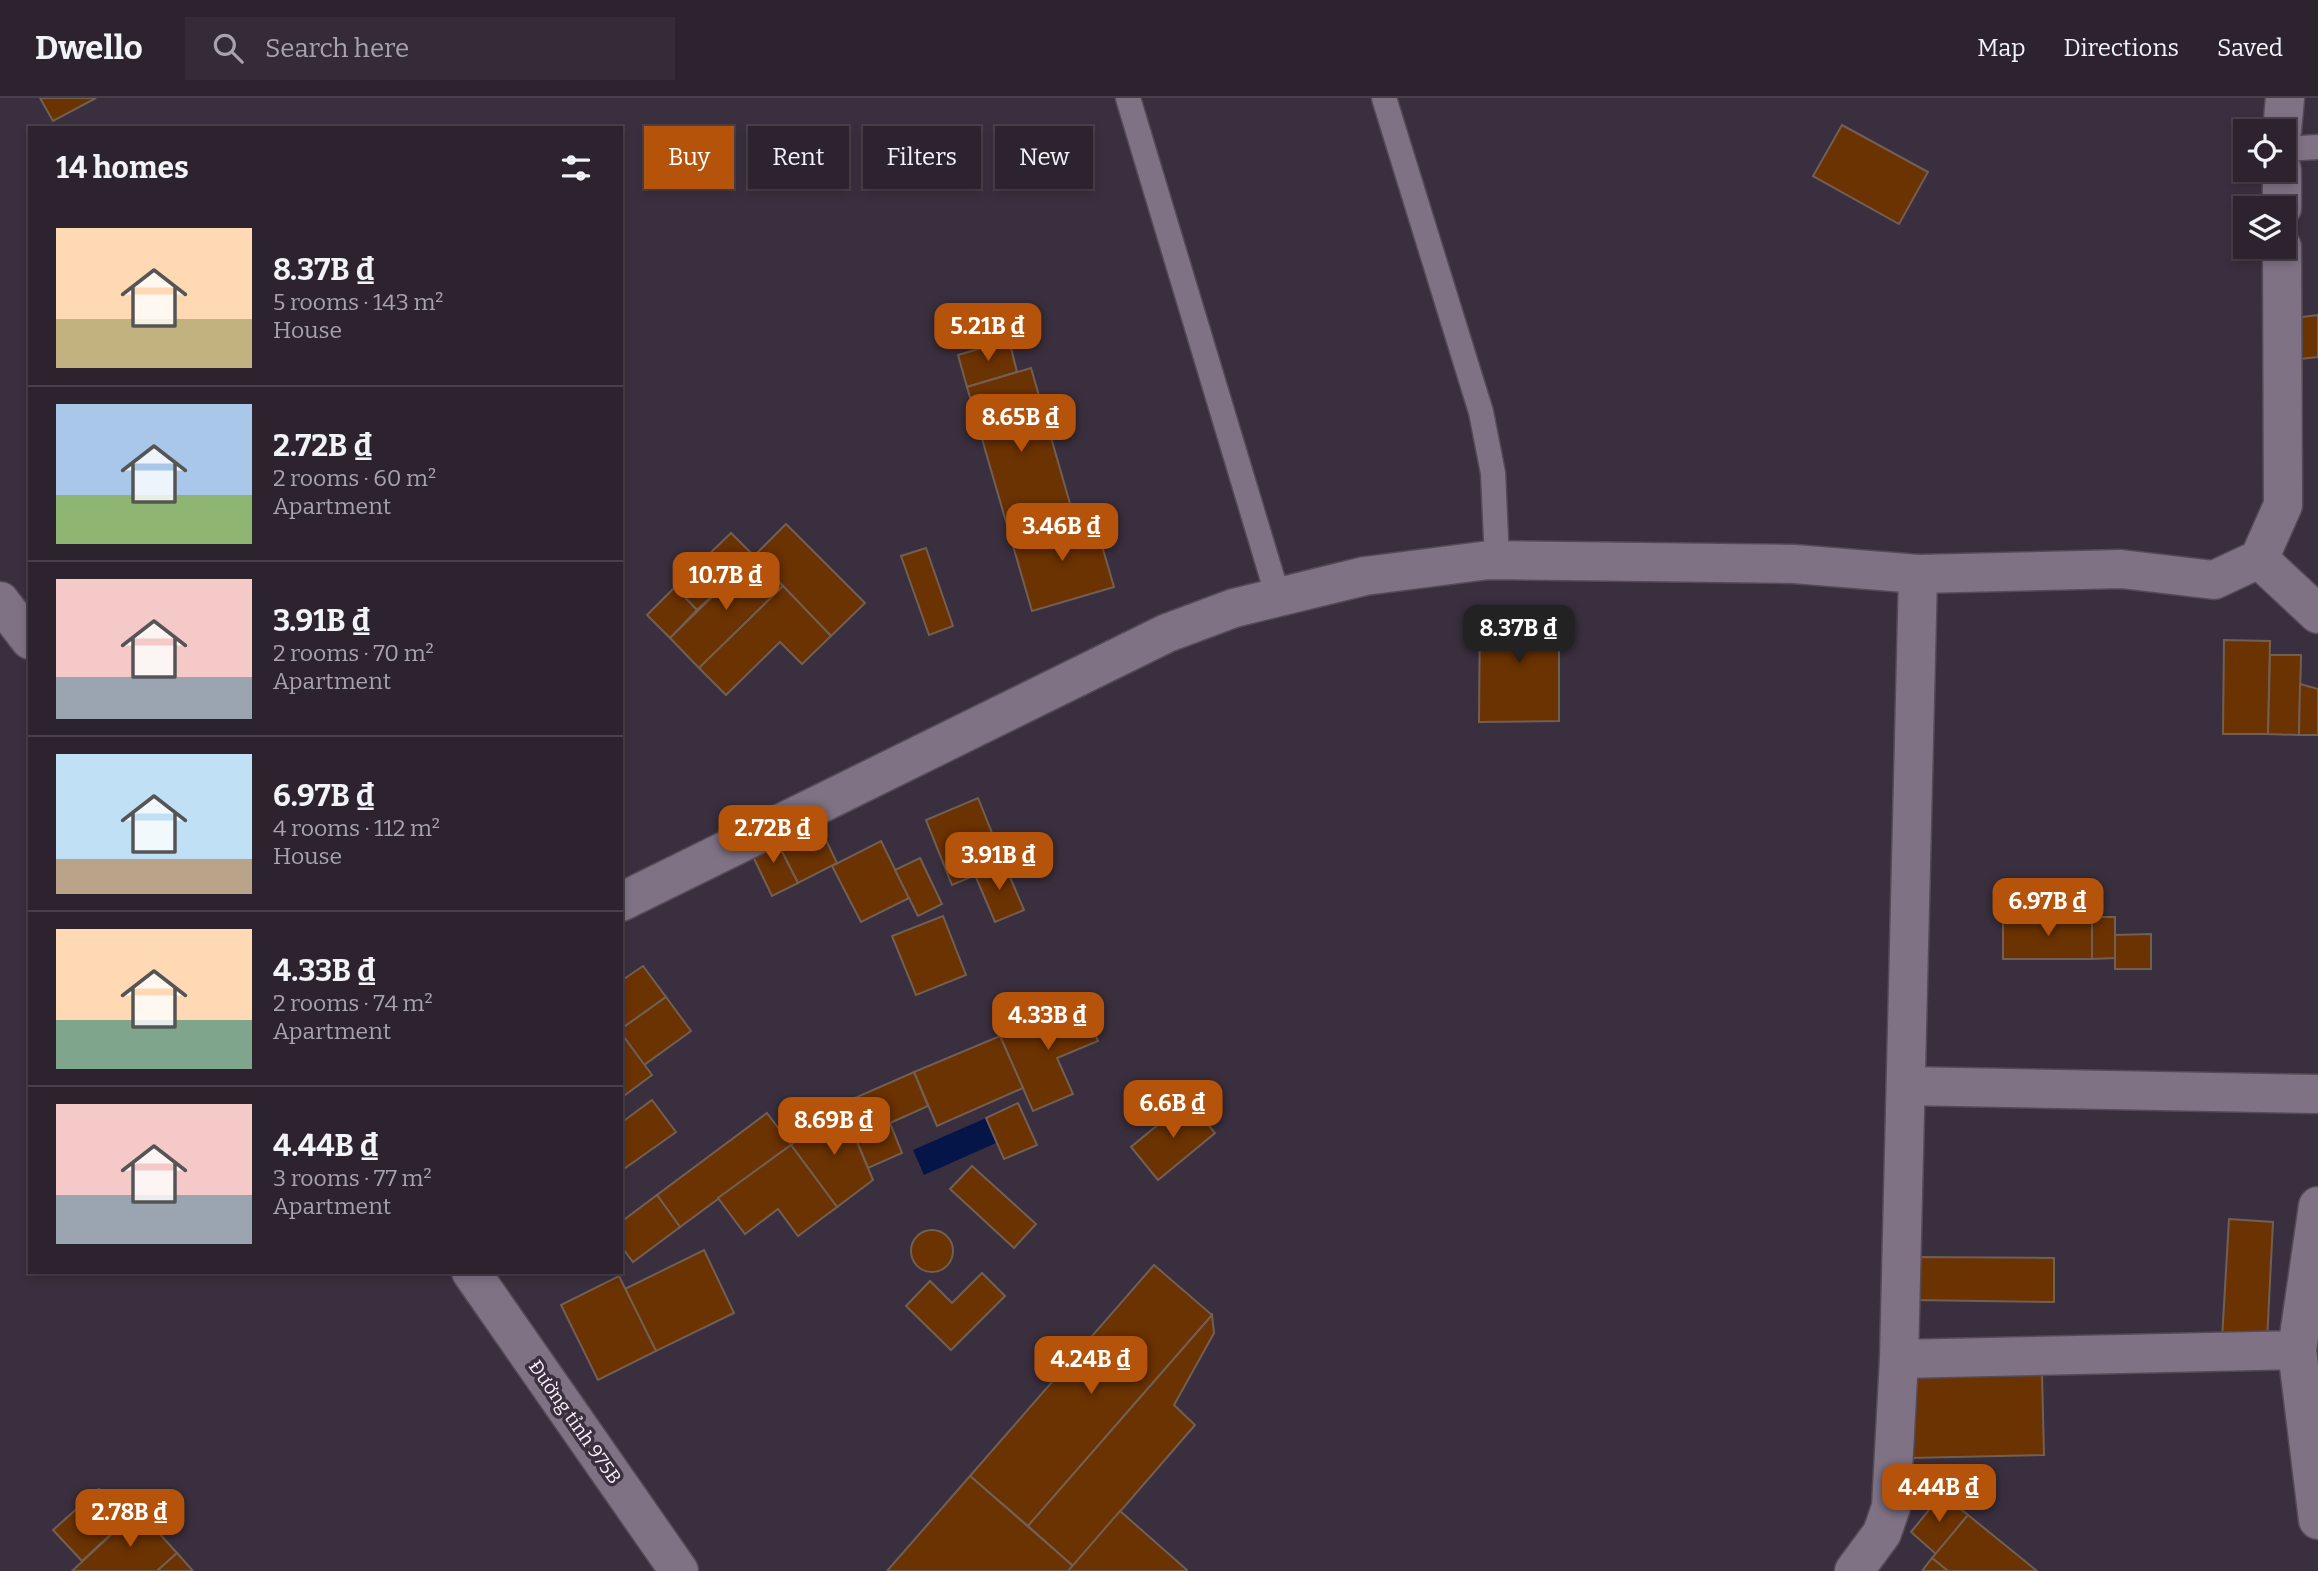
<!DOCTYPE html>
<html lang="en">
<head>
<meta charset="utf-8">
<style>
	:root { --surface:#2c232e; --page:#342b36; --text:#f1f3f6; --muted:#a6a4aa; --line:#48404a; --accent:#b45309 }
	body { margin:0; font-family:Bitter,serif; background:var(--page); color:var(--text); height:100vh; display:flex; flex-direction:column; font-size:26px; white-space:nowrap }
	* { box-sizing:border-box; margin:0 }
	p { font-size:23px; color:var(--muted) }
	.icon { flex:none; width:38px; height:38px; fill:none; stroke:currentColor; stroke-width:2; stroke-linecap:round; stroke-linejoin:round }
	.map { position:relative; flex:1; overflow:hidden }
	.drawer { position:absolute; left:28px; top:28px; width:595px; height:1148px; display:flex; flex-direction:column; background:var(--surface); border-radius:0px; box-shadow:0 4px 10px #0003,0 0 0 2px var(--line) }
	.drawer>* { flex:none }
	.banner { position:absolute; left:644px; top:28px; width:665px; height:63px; display:flex; gap:14px }
	.buttons { position:absolute; left:2233px; top:21px; display:grid; gap:14px }
	.buttons a { display:grid; place-items:center; width:63px; height:63px; border-radius:0px; background:var(--surface); box-shadow:0 4px 10px #0003,0 0 0 2px var(--line); font-size:35px }
	.price { position:absolute; translate:-50% -60px; padding:0 16px; border-radius:14px; background:var(--accent); color:#fff; font-size:23px; line-height:46px; filter:drop-shadow(0 2px 4px #0008) }
	.price::after { content:''; position:absolute; left:50%; top:42px; width:21px; height:16px; margin-left:-10px; background:inherit; clip-path:polygon(0 0,100% 0,50% 100%) }
	.price.on { background:#222; color:#fff }
	ul { padding:0; list-style:none }
	li { display:flex; align-items:center; gap:21px; height:175px; padding:0 28px }
	li+li { border-top:2px solid var(--line) }
	li span { display:grid; place-items:center; flex:none; width:196px; height:140px; border-radius:0px; color:#555 }
	li>.icon { margin-inline-start:auto }
	span .icon { width:84px; height:84px; fill:#fffc; stroke-width:1 }
	li b { font-size:30px }
	h2 { display:flex; justify-content:space-between; align-items:center; height:84px; padding:0 28px; font-size:30px }
	.chip { padding:0 24px; border-radius:0px; background:var(--surface); box-shadow:0 4px 10px #0003,0 0 0 2px var(--line); font-size:24px; line-height:63px }
	.chip.on { background:var(--accent); color:#fff }
	header { display:flex; align-items:center; gap:42px; box-sizing:border-box; height:98px; padding:0 35px; background:var(--surface); border-bottom:2px solid var(--line) }
	header strong { font-size:33px }
	nav { display:flex; gap:38px; margin-inline-start:auto; font-size:24px }
	.search { width:490px; height:63px; background:var(--page); display:flex; align-items:center; gap:18px; box-sizing:border-box; padding:0 24px; border-radius:0px; color:var(--muted); font-size:26px }
	.map>svg:first-child { display:block }
	.water { fill:#051548 }
	.building { fill:#6b3202; stroke:#725f54; stroke-width:2 }
	.lines { fill:none; stroke-linecap:round; stroke-linejoin:round }
	.service-casing { stroke:#554b58; stroke-width:27 }
	.minor-casing { stroke:#554b58; stroke-width:41 }
	.secondary-casing { stroke:#554b58; stroke-width:41 }
	.service { stroke:#7e7284; stroke-width:24 }
	.minor { stroke:#7e7284; stroke-width:38 }
	.secondary { stroke:#7e7284; stroke-width:38 }
	.labels { text-anchor:middle; dominant-baseline:central; stroke-width:7; stroke-linejoin:round; paint-order:stroke }
	.street-label { font-size:19px; fill:#f8f1fb; stroke:#3a2f3e }
</style>
</head>
<body>
<header>
<strong>Dwello</strong>
<div class="search"><svg class="icon" aria-label="search" viewBox="0 0 24 24"><circle cx="10" cy="10" r="6"/><path d="M15 15l6 6"/></svg>Search here</div>
<nav><a>Map</a><a>Directions</a><a>Saved</a></nav>
</header>
<div class="map">
<svg width="2318" height="1473" viewBox="0 0 2318 1473">
	<rect width="100%" height="100%" fill="#3a2f3e"/>
	<!-- water -->
	<path class="water" d="M986,1020L996,1045L924,1077L913,1052Z"/>
	<!-- building -->
	<g class="building">
		<path d="M40,0H96L53,23Z"/>
		<path d="M1842,27L1928,74L1899,126L1813,78Z"/>
		<path d="M2318,217V259L2292,262L2287,221Z"/>
		<path d="M1009,242L1017,274L967,289L958,257Z"/>
		<path d="M1031,270L1075,423L1011,441L967,289Z"/>
		<path d="M1093,417L1114,489L1032,513L1011,441Z"/>
		<path d="M786,426L865,505L831,538L754,458Z"/>
		<path d="M731,435L754,458L697,512L675,489Z"/>
		<path d="M926,450L953,528L929,537L901,458Z"/>
		<path d="M754,458L783,488L699,570L670,540Z"/>
		<path d="M783,488L831,538L802,566L780,544L726,597L699,570Z"/>
		<path d="M675,489L697,512L670,540L647,517Z"/>
		<path d="M1480,510H1559V623L1479,624Z"/>
		<path d="M2224,542L2270,543L2268,636H2223Z"/>
		<path d="M2270,557H2301L2299,637L2268,636Z"/>
		<path d="M2300,586L2318,591V637H2299Z"/>
		<path d="M978,700L1004,765L952,787L926,722Z"/>
		<path d="M813,715L837,765L798,785L773,736Z"/>
		<path d="M773,736L798,785L772,798L748,748Z"/>
		<path d="M881,743L909,800L861,824L832,768Z"/>
		<path d="M920,760L942,806L918,818L895,772Z"/>
		<path d="M1004,765L1024,812L995,824L975,777Z"/>
		<path d="M943,818L966,877L916,897L892,838Z"/>
		<rect x="2003" y="819" width="89" height="42"/>
		<path d="M2092,819H2115V860L2092,861Z"/>
		<path d="M2151,836V871H2115V837Z"/>
		<path d="M643,868L666,899L621,931V883Z"/>
		<path d="M666,899L691,933L644,967L621,935V931Z"/>
		<path d="M1081,902L1098,943L1057,960L1073,996L1033,1013L1000,938Z"/>
		<path d="M621,935L652,977L621,1000Z"/>
		<path d="M1000,938L1023,990L937,1028L914,974Z"/>
		<path d="M914,974L928,1008L890,1025L902,1055L868,1070L841,1006Z"/>
		<path d="M652,1002L676,1034L621,1073V1025Z"/>
		<path d="M1188,1002L1215,1035L1158,1082L1131,1049Z"/>
		<path d="M1018,1005L1037,1047L1004,1061L986,1020Z"/>
		<path d="M841,1006L873,1082L837,1109L791,1047Z"/>
		<path d="M767,1015L791,1047L680,1129L657,1097Z"/>
		<path d="M791,1047L837,1109L798,1138L778,1111L745,1136L718,1100Z"/>
		<path d="M972,1068L1036,1126L1014,1150L950,1091Z"/>
		<path d="M657,1097L680,1129L633,1164L621,1148V1124Z"/>
		<path d="M2229,1121L2273,1124L2267,1243L2222,1241Z"/>
		<circle cx="932" cy="1153" r="21"/>
		<path d="M704,1152L734,1215L656,1253L625,1191Z"/>
		<path d="M1913,1159L2054,1160V1204L1912,1202Z"/>
		<path d="M1154,1167L1212,1217L1028,1428L970,1378Z"/>
		<path d="M982,1175L1005,1198L951,1252L906,1208L930,1183L952,1205Z"/>
		<path d="M619,1178L656,1253L598,1282L561,1207Z"/>
		<path d="M1212,1217L1214,1235L1174,1307L1195,1327L1073,1468L1028,1428Z"/>
		<path d="M2042,1276L2044,1357L1909,1360L1908,1280Z"/>
		<path d="M970,1378L1073,1468L1068,1473H887Z"/>
		<path d="M99,1391L126,1422L82,1463L53,1432Z"/>
		<path d="M1942,1396L1968,1417L1936,1456L1911,1434Z"/>
		<path d="M138,1412L177,1455L157,1473H72Z"/>
		<path d="M1120,1413L1187,1472L1186,1473H1068Z"/>
		<path d="M1968,1417L2037,1473H1948L1932,1460Z"/>
		<path d="M177,1455L193,1473H157Z"/>
		<path d="M1932,1460L1948,1473H1922Z"/>
	</g>
	<g class="lines">
		<!-- service casing -->
		<g class="service-casing">
			<g id="service">
				<path d="M1128,0L1278,499"/>
				<path d="M1384,0L1481,314L1493,375L1497,462"/>
				<path d="M2284,51L2318,49"/>
			</g>
		</g>
		<!-- minor casing -->
		<g class="minor-casing">
			<g id="minor">
				<path d="M2282,33L2285,0"/>
				<path d="M2282,72V110"/>
				<path d="M2259,461L2318,516"/>
				<path d="M621,804L1167,535L1234,510L1365,478L1489,462L1794,466L1918,476L2121,471L2214,482L2259,461L2283,407L2282,149"/>
				<path d="M1906,988L2318,996"/>
				<path d="M2318,1108L2297,1252L2318,1422"/>
				<path d="M1899,1261L2297,1252"/>
				<path d="M1854,1473L1882,1435L1891,1409L1899,1261L1918,476"/>
			</g>
		</g>
		<!-- secondary casing -->
		<g class="secondary-casing">
			<g id="secondary">
				<path d="M0,503L30,542"/>
				<path d="M471,1174L679,1473"/>
			</g>
		</g>
		<!-- service -->
		<use href="#service" class="service"/>
		<!-- minor -->
		<use href="#minor" class="minor"/>
		<!-- secondary -->
		<use href="#secondary" class="secondary"/>
	</g>
	<g class="labels">
		<!-- street labels -->
		<g class="street-label">
			<text transform="translate(575 1324) rotate(55)">Đường tỉnh 975B</text>
		</g>
	</g>
</svg>
<div class="buttons">
<a><svg class="icon" aria-label="locate" viewBox="0 0 24 24"><circle cx="12" cy="12" r="6"/><path d="M12 2v4M12 18v4M2 12h4M18 12h4"/></svg></a>
<a><svg class="icon" aria-label="layers" viewBox="0 0 24 24"><path d="M12 4l9 5-9 5-9-5zM3 14l9 5 9-5"/></svg></a>
</div>
<b class="price" style="left:988px;top:265px">5.21B ₫</b>
<b class="price" style="left:1021px;top:356px">8.65B ₫</b>
<b class="price" style="left:1062px;top:465px">3.46B ₫</b>
<b class="price" style="left:726px;top:514px">10.7B ₫</b>
<b class="price on" style="left:1519px;top:567px">8.37B ₫</b>
<b class="price" style="left:773px;top:767px">2.72B ₫</b>
<b class="price" style="left:999px;top:794px">3.91B ₫</b>
<b class="price" style="left:2048px;top:840px">6.97B ₫</b>
<b class="price" style="left:1048px;top:954px">4.33B ₫</b>
<b class="price" style="left:1173px;top:1042px">6.6B ₫</b>
<b class="price" style="left:834px;top:1059px">8.69B ₫</b>
<b class="price" style="left:1091px;top:1298px">4.24B ₫</b>
<b class="price" style="left:1939px;top:1426px">4.44B ₫</b>
<b class="price" style="left:130px;top:1451px">2.78B ₫</b>
<div class="banner">
<a class="chip on">Buy</a>
<a class="chip">Rent</a>
<a class="chip">Filters</a>
<a class="chip">New</a>
</div>
<section class="drawer">
<h2>14 homes<svg class="icon" aria-label="filters" viewBox="0 0 24 24"><path d="M4 7h16M4 17h16"/><circle cx="9" cy="7" r="2"/><circle cx="15" cy="17" r="2"/></svg></h2>
<ul>
<li><span style="background:linear-gradient(#ffd9b3 65%,#c2b280 0)"><svg class="icon" aria-label="home" viewBox="0 0 24 24"><path d="M3 11l9-7 9 7M6 9v11h12V9"/></svg></span><div><b>8.37B ₫</b><p>5 rooms · 143 m²</p><p>House</p></div></li>
<li><span style="background:linear-gradient(#a9c7e8 65%,#8fb573 0)"><svg class="icon" aria-label="home" viewBox="0 0 24 24"><path d="M3 11l9-7 9 7M6 9v11h12V9"/></svg></span><div><b>2.72B ₫</b><p>2 rooms · 60 m²</p><p>Apartment</p></div></li>
<li><span style="background:linear-gradient(#f6c9c9 70%,#9aa5b1 0)"><svg class="icon" aria-label="home" viewBox="0 0 24 24"><path d="M3 11l9-7 9 7M6 9v11h12V9"/></svg></span><div><b>3.91B ₫</b><p>2 rooms · 70 m²</p><p>Apartment</p></div></li>
<li><span style="background:linear-gradient(#bfe0f5 75%,#b9a48a 0)"><svg class="icon" aria-label="home" viewBox="0 0 24 24"><path d="M3 11l9-7 9 7M6 9v11h12V9"/></svg></span><div><b>6.97B ₫</b><p>4 rooms · 112 m²</p><p>House</p></div></li>
<li><span style="background:linear-gradient(#ffd9b3 65%,#7fa58c 0)"><svg class="icon" aria-label="home" viewBox="0 0 24 24"><path d="M3 11l9-7 9 7M6 9v11h12V9"/></svg></span><div><b>4.33B ₫</b><p>2 rooms · 74 m²</p><p>Apartment</p></div></li>
<li><span style="background:linear-gradient(#f6c9c9 65%,#9aa5b1 0)"><svg class="icon" aria-label="home" viewBox="0 0 24 24"><path d="M3 11l9-7 9 7M6 9v11h12V9"/></svg></span><div><b>4.44B ₫</b><p>3 rooms · 77 m²</p><p>Apartment</p></div></li>
</ul>
</section>
</div>
</body>
</html>
